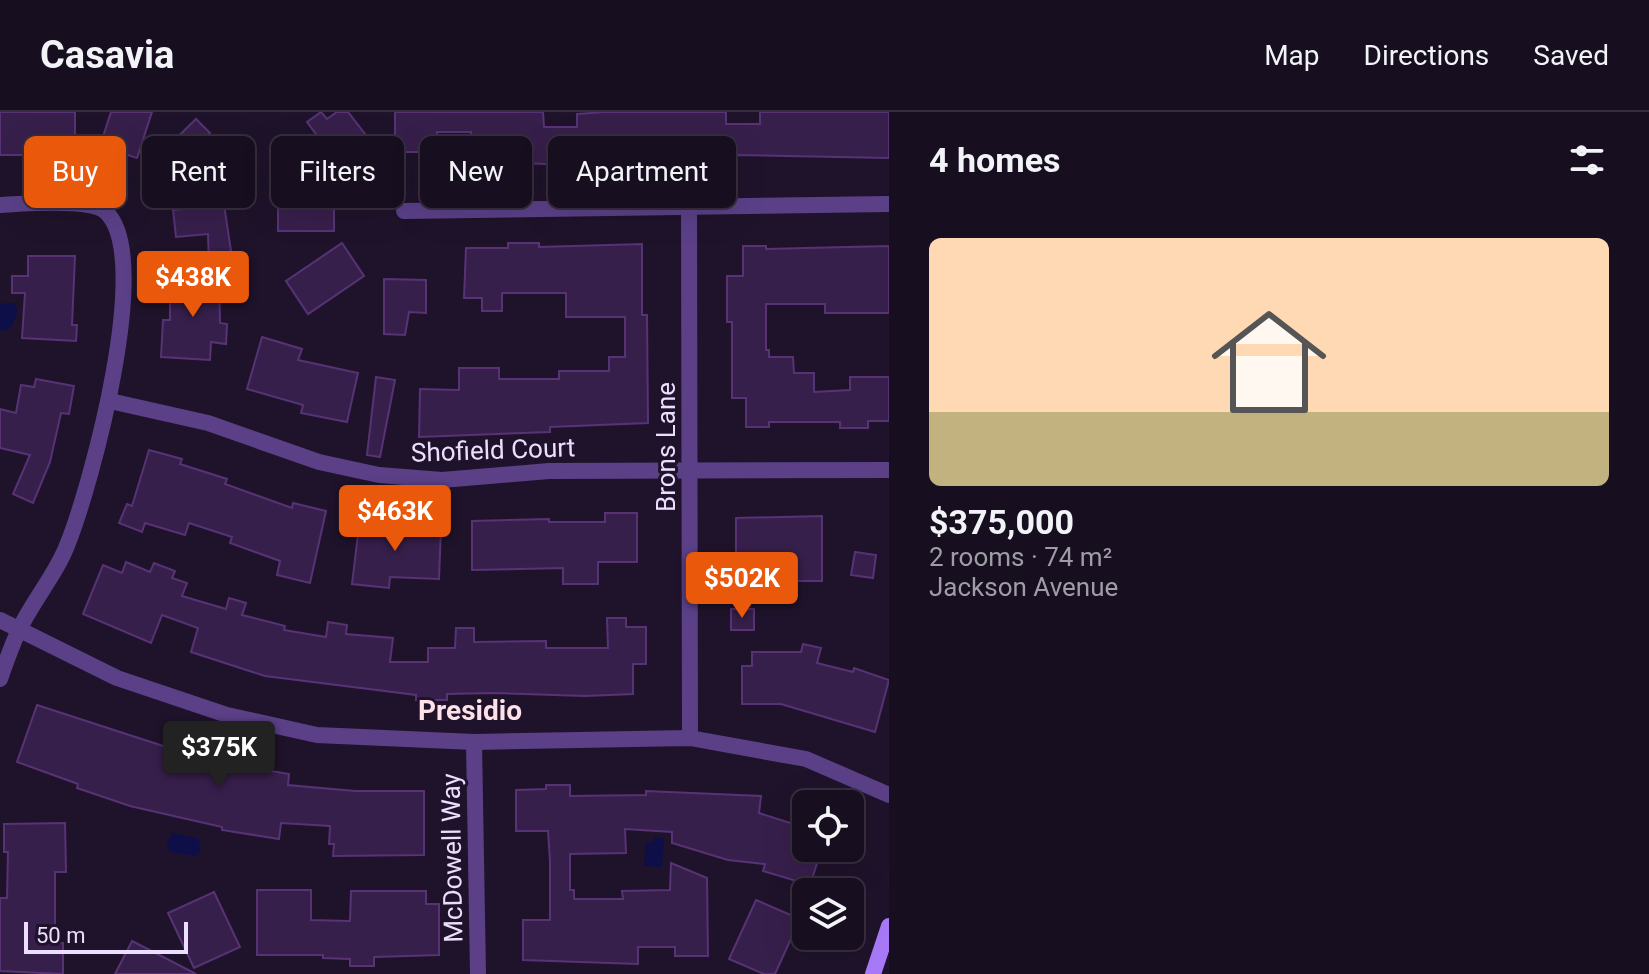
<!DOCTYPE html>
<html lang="en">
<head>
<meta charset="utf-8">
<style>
	:root { --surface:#170e20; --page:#241c2d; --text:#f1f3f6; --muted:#9e9ca5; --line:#362e3e; --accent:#ea580c }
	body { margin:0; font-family:Roboto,sans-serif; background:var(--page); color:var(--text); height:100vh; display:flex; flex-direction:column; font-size:30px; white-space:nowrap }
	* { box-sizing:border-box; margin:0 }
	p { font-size:26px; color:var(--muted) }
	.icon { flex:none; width:44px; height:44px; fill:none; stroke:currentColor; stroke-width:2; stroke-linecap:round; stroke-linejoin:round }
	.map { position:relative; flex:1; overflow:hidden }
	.drawer { display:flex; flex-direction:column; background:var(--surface); width:760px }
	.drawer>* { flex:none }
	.top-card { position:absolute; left:24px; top:24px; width:744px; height:72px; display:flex; gap:16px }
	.buttons { position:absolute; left:792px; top:678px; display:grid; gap:16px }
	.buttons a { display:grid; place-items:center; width:72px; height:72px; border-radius:12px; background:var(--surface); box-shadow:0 8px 32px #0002,0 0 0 2px var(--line); font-size:40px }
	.scale { position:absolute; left:24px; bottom:20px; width:164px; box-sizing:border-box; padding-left:8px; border:4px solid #ecdefe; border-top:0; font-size:22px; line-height:28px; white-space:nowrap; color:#ecdefe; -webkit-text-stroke:6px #1f132b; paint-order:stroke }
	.price { position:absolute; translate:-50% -68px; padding:0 18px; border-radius:8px; background:var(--accent); color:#fff; font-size:26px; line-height:52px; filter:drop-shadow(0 2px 4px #0008) }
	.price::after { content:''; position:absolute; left:50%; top:48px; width:24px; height:18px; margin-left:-12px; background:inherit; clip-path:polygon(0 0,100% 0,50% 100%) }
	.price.on { background:#222; color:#fff }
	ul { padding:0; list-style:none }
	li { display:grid; align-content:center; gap:16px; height:424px; padding:0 40px }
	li+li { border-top:2px solid var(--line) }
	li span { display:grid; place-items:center; height:248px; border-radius:12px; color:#555 }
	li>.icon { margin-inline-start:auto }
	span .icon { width:144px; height:144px; fill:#fffc; stroke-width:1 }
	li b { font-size:34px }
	h2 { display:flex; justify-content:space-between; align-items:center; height:96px; padding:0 40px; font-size:34px }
	.chip { padding:0 28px; border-radius:12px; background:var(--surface); box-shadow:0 8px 32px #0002,0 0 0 2px var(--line); font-size:28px; line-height:72px }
	.chip.on { background:var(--accent); color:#fff }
	header { display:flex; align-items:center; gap:48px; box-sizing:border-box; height:112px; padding:0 40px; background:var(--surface); border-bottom:2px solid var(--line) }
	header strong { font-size:38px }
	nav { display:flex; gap:44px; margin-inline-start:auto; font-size:28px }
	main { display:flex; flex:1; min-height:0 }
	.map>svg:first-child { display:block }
	.water { fill:#0e0f49 }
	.building { fill:#371f4b; stroke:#573376; stroke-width:2 }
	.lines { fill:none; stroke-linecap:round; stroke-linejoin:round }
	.street { stroke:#5b4088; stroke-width:16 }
	.secondary { stroke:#a87af9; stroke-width:16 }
	.labels { text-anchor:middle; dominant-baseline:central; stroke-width:6; stroke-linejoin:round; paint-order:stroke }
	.street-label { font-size:26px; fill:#ecdefe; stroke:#1f132b }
	.neighbourhood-label { font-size:28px; font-weight:bold; fill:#fee0e9; stroke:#1f132b }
</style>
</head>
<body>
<header>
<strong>Casavia</strong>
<nav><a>Map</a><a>Directions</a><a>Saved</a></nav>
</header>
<main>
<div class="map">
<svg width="889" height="862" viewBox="0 0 889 862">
	<rect width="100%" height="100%" fill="#1f132b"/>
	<!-- water -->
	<g class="water">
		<path d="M14,191L18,198L11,216L0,219V192Z"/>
		<path d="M173,721L199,727L200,740L196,744L169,740L167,729Z"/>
		<path d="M654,725L664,726L662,755L644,754L646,730L653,731Z"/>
	</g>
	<!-- building -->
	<g class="building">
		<rect x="0" y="0" width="75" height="43"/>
		<path d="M111,0H152L137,46L100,34Z"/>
		<path d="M321,0L327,7L337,0H348L379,40L347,64L307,10Z"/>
		<path d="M395,0H543L544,15H577V2L604,0H726V12H760V0H889V46L735,43V50H704V46L597,45V54L471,49V20H437V40H395Z"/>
		<path d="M196,7L210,21L201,30L215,43L179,79L151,51Z"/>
		<rect x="278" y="81" width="56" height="38"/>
		<path d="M224,93L233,152L209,153L208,122L176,125L173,98Z"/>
		<path d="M342,131L364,164L308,202L286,169Z"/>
		<path d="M508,131H539V135L642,132V203H647L648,311L550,315V320L419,325L420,277L459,278V256H499V267H559V259H609V245H625V205H566V181H502V199H482V186H464L466,136H508Z"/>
		<path d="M743,134H766V137L889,134V201H825V192H766V238H769V245H793L794,261H814V280L850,278V265H889V309H868V316H840V310H769V315H746V286H732V210H727V164H743Z"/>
		<path d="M28,144H75L72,213H77L76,229L22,226L25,181H12V164H28Z"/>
		<path d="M170,165H219L220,211L227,212L226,232L211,230L210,248L161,245L163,208H170Z"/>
		<path d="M384,167L426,168V201L409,200L405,223L384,222Z"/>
		<path d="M262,225L302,237L298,248L358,261L347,310L301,301L303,293L247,277Z"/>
		<path d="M376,265L395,268L380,345L367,343Z"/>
		<path d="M36,267L74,274L69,302L61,301L50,350L33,391L13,382L30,343L0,336V297L16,301L21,273L34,275Z"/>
		<path d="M149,338L182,347L180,352L227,367L225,372L292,396L293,391L326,399L310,471L277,463L280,449L230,431L232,425L189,411L185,423L145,411L142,420L119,411L127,392L132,394Z"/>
		<path d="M605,401H637V450H598V472H563V456L472,458V409L549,407V410H605Z"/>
		<path d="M822,404V469H781V460H736V406Z"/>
		<path d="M360,406L397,410L396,414L441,415L439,467L390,465L389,476L352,472Z"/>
		<path d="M855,440L876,443L873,466L851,463Z"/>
		<path d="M126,450L150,460L154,451L175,459L172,466L187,471L182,484L226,497L229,486L246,491L242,503L285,514L284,518L326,525L328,510L347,513L346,522L393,526L390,550H428V536H455L456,516H474V530L546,529V536H608L607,506H626V515H646V552H633V582L585,584L495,581L447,582V588H416V583L265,564L191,540L198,516L162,503L151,531L83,502L103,453L122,461Z"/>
		<rect x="731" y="497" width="23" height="21"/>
		<path d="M803,532L821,536L817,551L853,560L854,556L889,568L875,620L781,592H742V554H752V540H801Z"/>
		<path d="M37,593L197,645L258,660L259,657L289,662L288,673L355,679H424V743L333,744L334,732H329L330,714L281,711L279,727L222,718V715L130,694L77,676L78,672L17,650Z"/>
		<path d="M546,673H570V684L646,683V679L761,684L759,701L806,716V736H822L810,773L763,759L765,752L728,748L672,731V720L625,717L626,741L570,742V778H574V787H623L622,779L670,778L671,751L707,766L708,844H675V835H638V852L523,848V808H550V749L548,719H516V678L546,677Z"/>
		<path d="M65,711L66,760H55V831H63V862L0,859V786H7L8,740H4V712Z"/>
		<path d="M257,778H311V808L350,809L351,779H426V792H439V843L374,845V854H350V847L323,846V843H257Z"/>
		<path d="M214,780L240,835L194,856L168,801Z"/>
		<path d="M756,788L800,807L775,862H764L729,847Z"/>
		<path d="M132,829L196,862H115Z"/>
	</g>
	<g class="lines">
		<!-- street -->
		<g class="street">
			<path d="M689,92L690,626"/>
			<path d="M0,93C23,92 92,85 107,101C153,148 91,373 68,431C57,461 34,487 20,516C12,532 6,550 0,567"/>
			<path d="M404,99L889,92"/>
			<path d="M110,289L208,311L319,350L379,363L442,368L549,359L889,358"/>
			<path d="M0,508L117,566L227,603L317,623L474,630L690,626L806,647L889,683"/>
			<path d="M474,630L478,862"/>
		</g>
		<!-- secondary -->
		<path class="secondary" d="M873,862L889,814"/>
	</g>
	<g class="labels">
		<!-- street labels -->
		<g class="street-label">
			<text transform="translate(666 335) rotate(-90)">Brons Lane</text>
			<text transform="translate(493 338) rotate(-2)">Shofield Court</text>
			<text transform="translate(452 746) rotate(-91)">McDowell Way</text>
		</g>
		<!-- neighbourhood labels -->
		<g class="neighbourhood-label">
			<text x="470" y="598">Presidio</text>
		</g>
	</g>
</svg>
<div class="buttons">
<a><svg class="icon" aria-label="locate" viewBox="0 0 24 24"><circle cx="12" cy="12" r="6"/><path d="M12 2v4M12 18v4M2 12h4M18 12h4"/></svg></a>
<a><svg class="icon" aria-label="layers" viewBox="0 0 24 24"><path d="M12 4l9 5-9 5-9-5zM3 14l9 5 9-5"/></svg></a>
</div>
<div class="scale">50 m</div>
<b class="price" style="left:193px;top:207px">$438K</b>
<b class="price" style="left:395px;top:441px">$463K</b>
<b class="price" style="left:742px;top:508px">$502K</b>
<b class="price on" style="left:219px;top:677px">$375K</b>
<div class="top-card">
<a class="chip on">Buy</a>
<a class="chip">Rent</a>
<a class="chip">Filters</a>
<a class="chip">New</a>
<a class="chip">Apartment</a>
</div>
</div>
<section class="drawer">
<h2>4 homes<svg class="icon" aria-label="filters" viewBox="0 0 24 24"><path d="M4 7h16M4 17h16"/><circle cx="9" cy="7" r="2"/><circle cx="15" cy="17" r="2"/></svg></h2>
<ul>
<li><span style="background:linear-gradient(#ffd9b3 70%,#c2b280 0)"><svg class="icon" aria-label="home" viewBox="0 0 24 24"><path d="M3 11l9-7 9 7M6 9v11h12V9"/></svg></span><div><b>$375,000</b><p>2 rooms · 74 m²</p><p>Jackson Avenue</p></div></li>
</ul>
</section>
</main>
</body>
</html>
